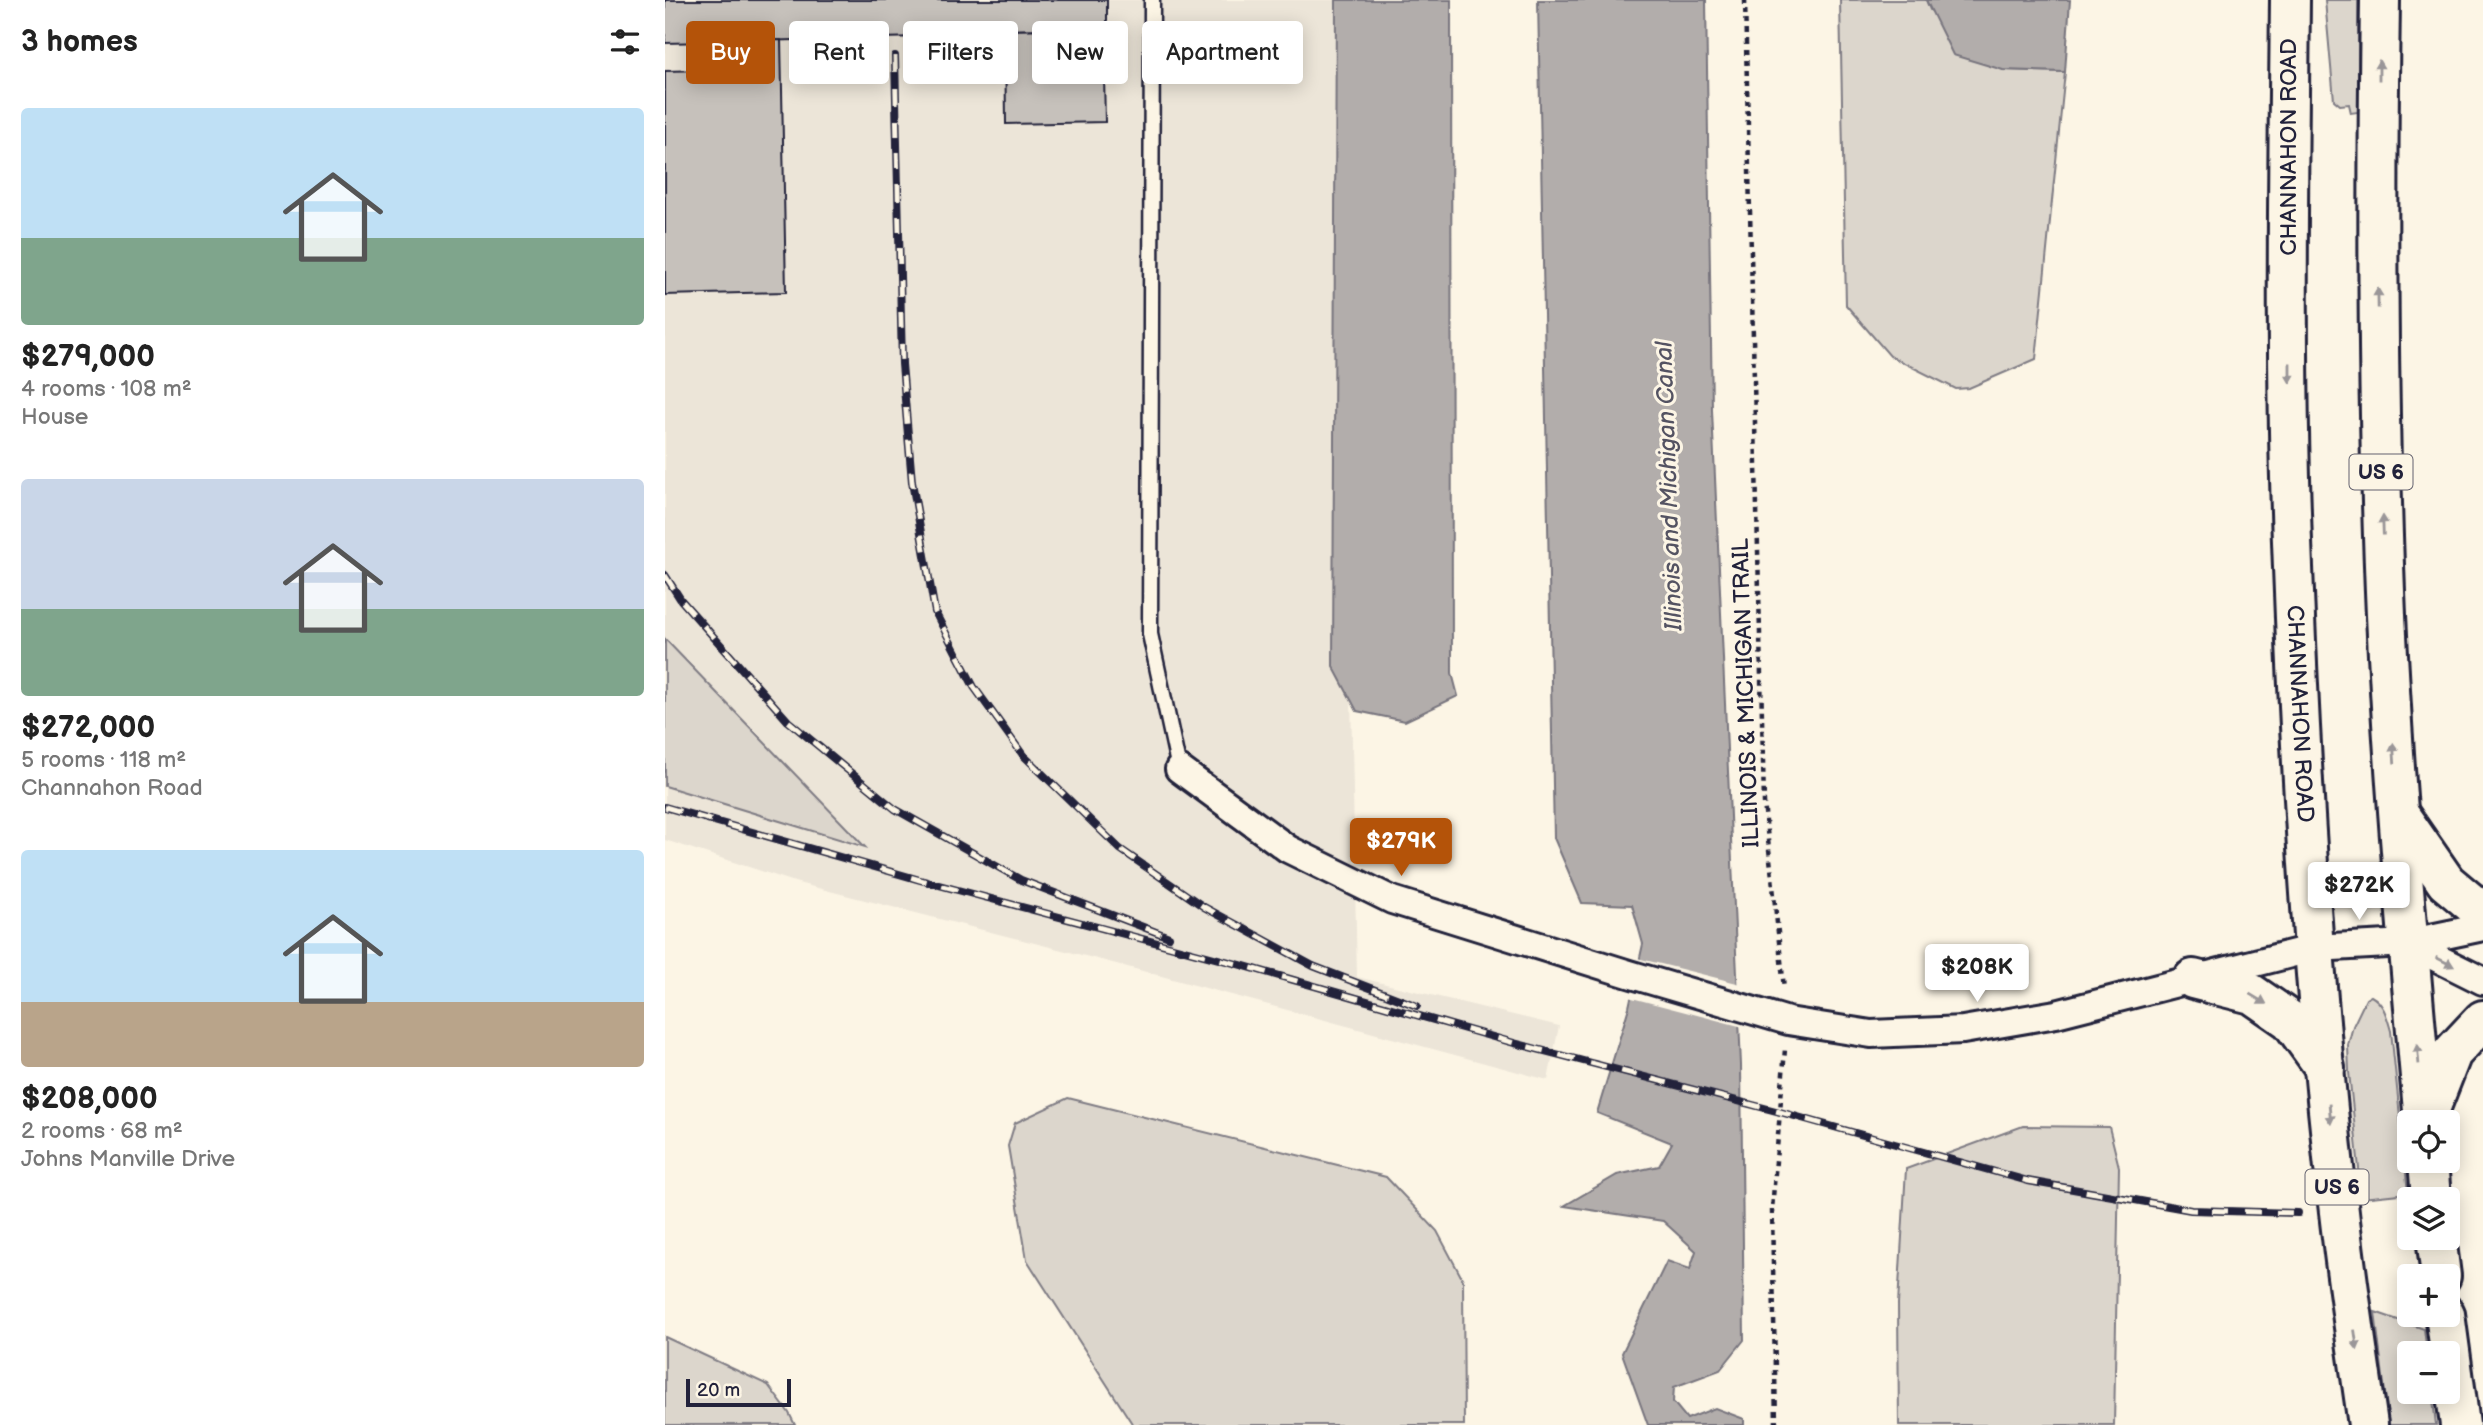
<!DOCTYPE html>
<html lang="en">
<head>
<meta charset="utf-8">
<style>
	:root { --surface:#fff; --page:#f2f2f2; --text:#222; --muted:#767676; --accent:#b45309 }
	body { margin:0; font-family:"Balsamiq Sans",sans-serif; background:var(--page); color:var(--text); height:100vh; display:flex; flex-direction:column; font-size:26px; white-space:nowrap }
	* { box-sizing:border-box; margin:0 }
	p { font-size:23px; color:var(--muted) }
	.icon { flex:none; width:38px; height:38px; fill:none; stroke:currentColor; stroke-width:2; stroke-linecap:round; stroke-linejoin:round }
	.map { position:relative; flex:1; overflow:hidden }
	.details { display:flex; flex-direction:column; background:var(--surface); width:665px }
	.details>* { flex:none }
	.top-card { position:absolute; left:21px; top:21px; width:665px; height:63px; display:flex; gap:14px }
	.tools { position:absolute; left:1732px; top:1110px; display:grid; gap:14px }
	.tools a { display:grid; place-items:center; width:63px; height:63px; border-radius:7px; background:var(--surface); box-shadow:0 4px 18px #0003; font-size:35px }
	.scale { position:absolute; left:21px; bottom:18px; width:105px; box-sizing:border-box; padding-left:7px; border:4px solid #22223b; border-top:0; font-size:19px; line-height:24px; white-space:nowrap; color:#22223b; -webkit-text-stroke:5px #fcf5e5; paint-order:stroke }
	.price { position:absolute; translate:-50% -60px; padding:0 16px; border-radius:7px; background:#fff; color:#222; font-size:23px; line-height:46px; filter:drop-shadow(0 2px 4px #0008) }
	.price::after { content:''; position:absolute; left:50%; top:42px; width:21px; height:16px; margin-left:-10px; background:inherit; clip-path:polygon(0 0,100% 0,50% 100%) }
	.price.selected { background:var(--accent); color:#fff }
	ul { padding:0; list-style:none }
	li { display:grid; align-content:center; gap:14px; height:371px; padding:0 21px }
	li span { display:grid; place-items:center; height:217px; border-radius:7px; color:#555 }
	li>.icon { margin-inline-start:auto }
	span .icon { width:126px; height:126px; fill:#fffc; stroke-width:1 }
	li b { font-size:30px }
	h2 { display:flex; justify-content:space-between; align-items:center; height:84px; padding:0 21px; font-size:30px }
	.pill { padding:0 24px; border-radius:7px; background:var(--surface); box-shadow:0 4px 18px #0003; font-size:24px; line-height:63px }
	.pill.selected { background:var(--accent); color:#fff }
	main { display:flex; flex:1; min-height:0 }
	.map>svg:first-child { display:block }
	.built { fill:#ece5d8 }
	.green { fill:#dcd6cc; stroke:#7f7c84; stroke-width:2 }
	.water { fill:#b2adab; stroke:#78757e; stroke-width:2 }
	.pier { fill:#fcf5e5 }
	.building { fill:#c6c1bb; stroke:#22223b; stroke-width:2 }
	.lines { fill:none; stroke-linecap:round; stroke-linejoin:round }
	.lane-casing { stroke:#22223b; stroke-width:19 }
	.street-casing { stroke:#22223b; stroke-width:32 }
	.primary-casing { stroke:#22223b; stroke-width:44 }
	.path { stroke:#22223b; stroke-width:4.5; stroke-dasharray:5 5; stroke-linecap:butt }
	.lane { stroke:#fcf5e5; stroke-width:14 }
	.street { stroke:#fcf5e5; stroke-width:26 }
	.primary { stroke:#fcf5e5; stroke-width:38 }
	.rail-casing { stroke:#22223b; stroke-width:8 }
	.rail { stroke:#fcf5e5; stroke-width:5; stroke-dasharray:16; stroke-linecap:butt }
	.oneway { fill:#9a9698 }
	.labels { text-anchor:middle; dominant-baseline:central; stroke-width:6; stroke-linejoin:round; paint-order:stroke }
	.shield { fill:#fcf5e5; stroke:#63616e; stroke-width:2 }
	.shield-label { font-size:21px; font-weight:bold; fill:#22223b }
	.street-label { font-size:23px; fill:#22223b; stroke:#fcf5e5 }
	.water-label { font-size:24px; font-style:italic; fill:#545362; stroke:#fcf5e5 }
</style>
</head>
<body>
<main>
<section class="details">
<h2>3 homes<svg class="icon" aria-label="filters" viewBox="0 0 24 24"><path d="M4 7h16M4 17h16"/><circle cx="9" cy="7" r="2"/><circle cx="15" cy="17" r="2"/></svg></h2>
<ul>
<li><span style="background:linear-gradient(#bfe0f5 60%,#7fa58c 0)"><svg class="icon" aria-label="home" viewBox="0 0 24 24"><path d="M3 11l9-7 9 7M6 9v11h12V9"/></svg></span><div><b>$279,000</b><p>4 rooms · 108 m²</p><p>House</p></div></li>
<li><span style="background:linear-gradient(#c9d6e8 60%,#7fa58c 0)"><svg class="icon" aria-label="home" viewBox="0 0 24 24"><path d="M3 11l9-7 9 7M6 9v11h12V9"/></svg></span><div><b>$272,000</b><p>5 rooms · 118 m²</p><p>Channahon Road</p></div></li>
<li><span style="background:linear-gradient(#bfe0f5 70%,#b9a48a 0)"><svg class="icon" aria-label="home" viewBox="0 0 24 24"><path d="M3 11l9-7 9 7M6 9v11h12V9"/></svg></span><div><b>$208,000</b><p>2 rooms · 68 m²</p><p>Johns Manville Drive</p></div></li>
</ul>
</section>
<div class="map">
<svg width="1818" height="1425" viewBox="0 0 1818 1425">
	<rect width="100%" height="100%" fill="#fcf5e5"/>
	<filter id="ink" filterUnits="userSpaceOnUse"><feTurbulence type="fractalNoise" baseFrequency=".0143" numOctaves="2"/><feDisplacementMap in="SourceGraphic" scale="14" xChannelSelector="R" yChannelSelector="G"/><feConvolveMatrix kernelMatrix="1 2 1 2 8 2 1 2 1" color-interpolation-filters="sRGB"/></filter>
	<g filter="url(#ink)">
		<!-- built -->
		<path class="built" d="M0,0H671L692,977L894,1026L883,1080L444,962L133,883L0,840V786L199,846L0,639Z"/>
		<!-- green -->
		<g class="green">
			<path d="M1175,0H1261L1265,10L1338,70L1400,72L1371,359L1304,388L1291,389L1225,356L1181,305Z"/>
			<path d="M1660,0H1693V112L1686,113L1684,104L1675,105L1669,100Z"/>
			<path d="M0,639L200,847L0,786Z"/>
			<path d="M1706,996C1719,1003 1722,1017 1726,1031L1743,1193L1697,1198L1684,1072L1683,1045L1688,1026L1701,999Z"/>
			<path d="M403,1098L721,1177L772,1231L798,1280L799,1425H468L362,1260L343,1146L350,1123Z"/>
			<path d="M1358,1126L1444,1127L1454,1167L1449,1425H1234L1233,1304L1241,1169Z"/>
			<path d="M1710,1312L1759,1329L1762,1353H1745V1391H1767L1771,1425H1724Z"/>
			<path d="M0,1337L103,1385L124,1413L130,1425H0Z"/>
		</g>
		<!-- water -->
		<g class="water">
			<path d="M671,0H786L787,673L793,696L740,721L692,711L668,666Z"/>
			<path d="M873,0H1041L1047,410L1076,1065L1079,1340L1055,1370L1009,1387L1008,1402L1022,1419L1050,1408L1079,1419V1425H983L957,1353L1002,1261L1025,1269L1031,1251L998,1221L899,1206L952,1175L994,1166L1007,1143L932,1113L964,1007L978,944L967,905L917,903L889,838Z"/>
			<path d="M1261,0H1405L1400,72L1338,70L1288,55Z"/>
		</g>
		<!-- pier -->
		<path class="pier" d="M972,958L1076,984L1078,1027L963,997Z"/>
		<!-- building -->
		<g class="building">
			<path d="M0,0H442V30L438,28L340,30V35L0,43Z"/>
			<path d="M438,28L440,122L341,124L340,30Z"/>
			<path d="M116,40L121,292L0,295V71L82,69V41Z"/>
		</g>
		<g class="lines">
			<!-- lane casing -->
			<g class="lane-casing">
				<path id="lane" d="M487,0L485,634L514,769"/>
			</g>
			<!-- street casing -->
			<g class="street-casing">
				<g id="street">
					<path d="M514,769L623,849L727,900L964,974L1123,1021L1206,1034L1298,1030L1391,1014L1649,948L1742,943L1818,927"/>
					<path d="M1742,943L1818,981"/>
				</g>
			</g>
			<!-- primary casing -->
			<g class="primary-casing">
				<g id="primary">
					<path id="s1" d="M1625,0C1623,189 1620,378 1628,567C1636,782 1649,998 1674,1212C1682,1283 1693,1354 1703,1425"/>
					<path d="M1715,0C1712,205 1712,410 1721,615C1729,784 1744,953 1759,1122"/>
					<path d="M1734,814L1781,882L1818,913"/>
					<path d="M1528,979L1587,994L1626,1021L1660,1068"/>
					<path d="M1762,1117L1787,1053L1818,1020"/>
					<path d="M1763,1160L1766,1199"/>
					<path d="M1771,1237L1776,1276"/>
					<path d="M1780,1314L1795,1425"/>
				</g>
			</g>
			<!-- path -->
			<g class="path">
				<path d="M1080,0L1099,803L1119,988"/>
				<path d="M1111,1425L1107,1210L1120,1049"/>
			</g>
			<!-- lane -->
			<use href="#lane" class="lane"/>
			<!-- street -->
			<use href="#street" class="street"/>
			<!-- primary -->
			<use href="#primary" class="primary"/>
			<!-- rail casing -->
			<g class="rail-casing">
				<g id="rail">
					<path d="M230,56L237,364L247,482L270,612L309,687L358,755L455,849L539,907L648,966L752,1006"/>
					<path d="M0,575L16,600L123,721L230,809L356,880L504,937"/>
					<path d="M0,807L255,880L576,965L849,1043L1115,1112L1363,1181L1526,1210L1633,1213"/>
				</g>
			</g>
			<!-- rail -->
			<use href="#rail" class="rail"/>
		</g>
		<!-- one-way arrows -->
		<defs><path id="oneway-solid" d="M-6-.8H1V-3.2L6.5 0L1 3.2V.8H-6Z" transform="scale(1.75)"/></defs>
		<g class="oneway">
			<use href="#oneway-solid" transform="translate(1714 70) rotate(-90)"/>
			<use href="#oneway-solid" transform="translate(1713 298) rotate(-91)"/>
			<use href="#oneway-solid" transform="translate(1625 373) rotate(90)"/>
			<use href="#oneway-solid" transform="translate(1718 525) rotate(-92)"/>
			<use href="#oneway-solid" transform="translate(1729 753) rotate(-94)"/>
			<use href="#oneway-solid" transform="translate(1780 962) rotate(27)"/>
			<use href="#oneway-solid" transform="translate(1593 999) rotate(31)"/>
			<use href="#oneway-solid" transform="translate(1753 1054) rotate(-95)"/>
			<use href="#oneway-solid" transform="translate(1665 1114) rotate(85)"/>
			<use href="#oneway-solid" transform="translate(1691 1340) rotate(82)"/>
		</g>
	</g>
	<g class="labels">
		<!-- shield labels -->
		<g class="shield">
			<rect x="1684.5" y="454.5" width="63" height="35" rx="5"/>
			<rect x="1640.5" y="1169.5" width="63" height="35" rx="5"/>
		</g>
		<g class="shield-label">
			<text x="1716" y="472">US 6</text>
			<text x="1672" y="1187">US 6</text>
		</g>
		<!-- street labels -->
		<g class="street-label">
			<text transform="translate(1624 147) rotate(-90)">CHANNAHON ROAD</text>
			<text transform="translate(1081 693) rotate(-92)">ILLINOIS &amp; MICHIGAN TRAIL</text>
			<text stroke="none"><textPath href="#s1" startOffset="714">CHANNAHON ROAD</textPath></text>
		</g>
		<!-- water labels -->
		<g class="water-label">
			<text transform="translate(1004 486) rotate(-92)">Illinois and Michigan Canal</text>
		</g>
	</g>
</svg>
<div class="tools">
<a><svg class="icon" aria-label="locate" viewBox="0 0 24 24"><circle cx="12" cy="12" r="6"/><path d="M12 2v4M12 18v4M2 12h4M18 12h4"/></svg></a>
<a><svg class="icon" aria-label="layers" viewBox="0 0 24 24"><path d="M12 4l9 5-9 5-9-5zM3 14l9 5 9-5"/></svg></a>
<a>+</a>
<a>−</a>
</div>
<div class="scale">20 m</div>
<b class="price selected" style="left:736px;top:878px">$279K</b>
<b class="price" style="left:1694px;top:922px">$272K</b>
<b class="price" style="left:1312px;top:1004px">$208K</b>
<div class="top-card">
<a class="pill selected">Buy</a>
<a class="pill">Rent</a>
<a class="pill">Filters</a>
<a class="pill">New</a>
<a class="pill">Apartment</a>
</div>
</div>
</main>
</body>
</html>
